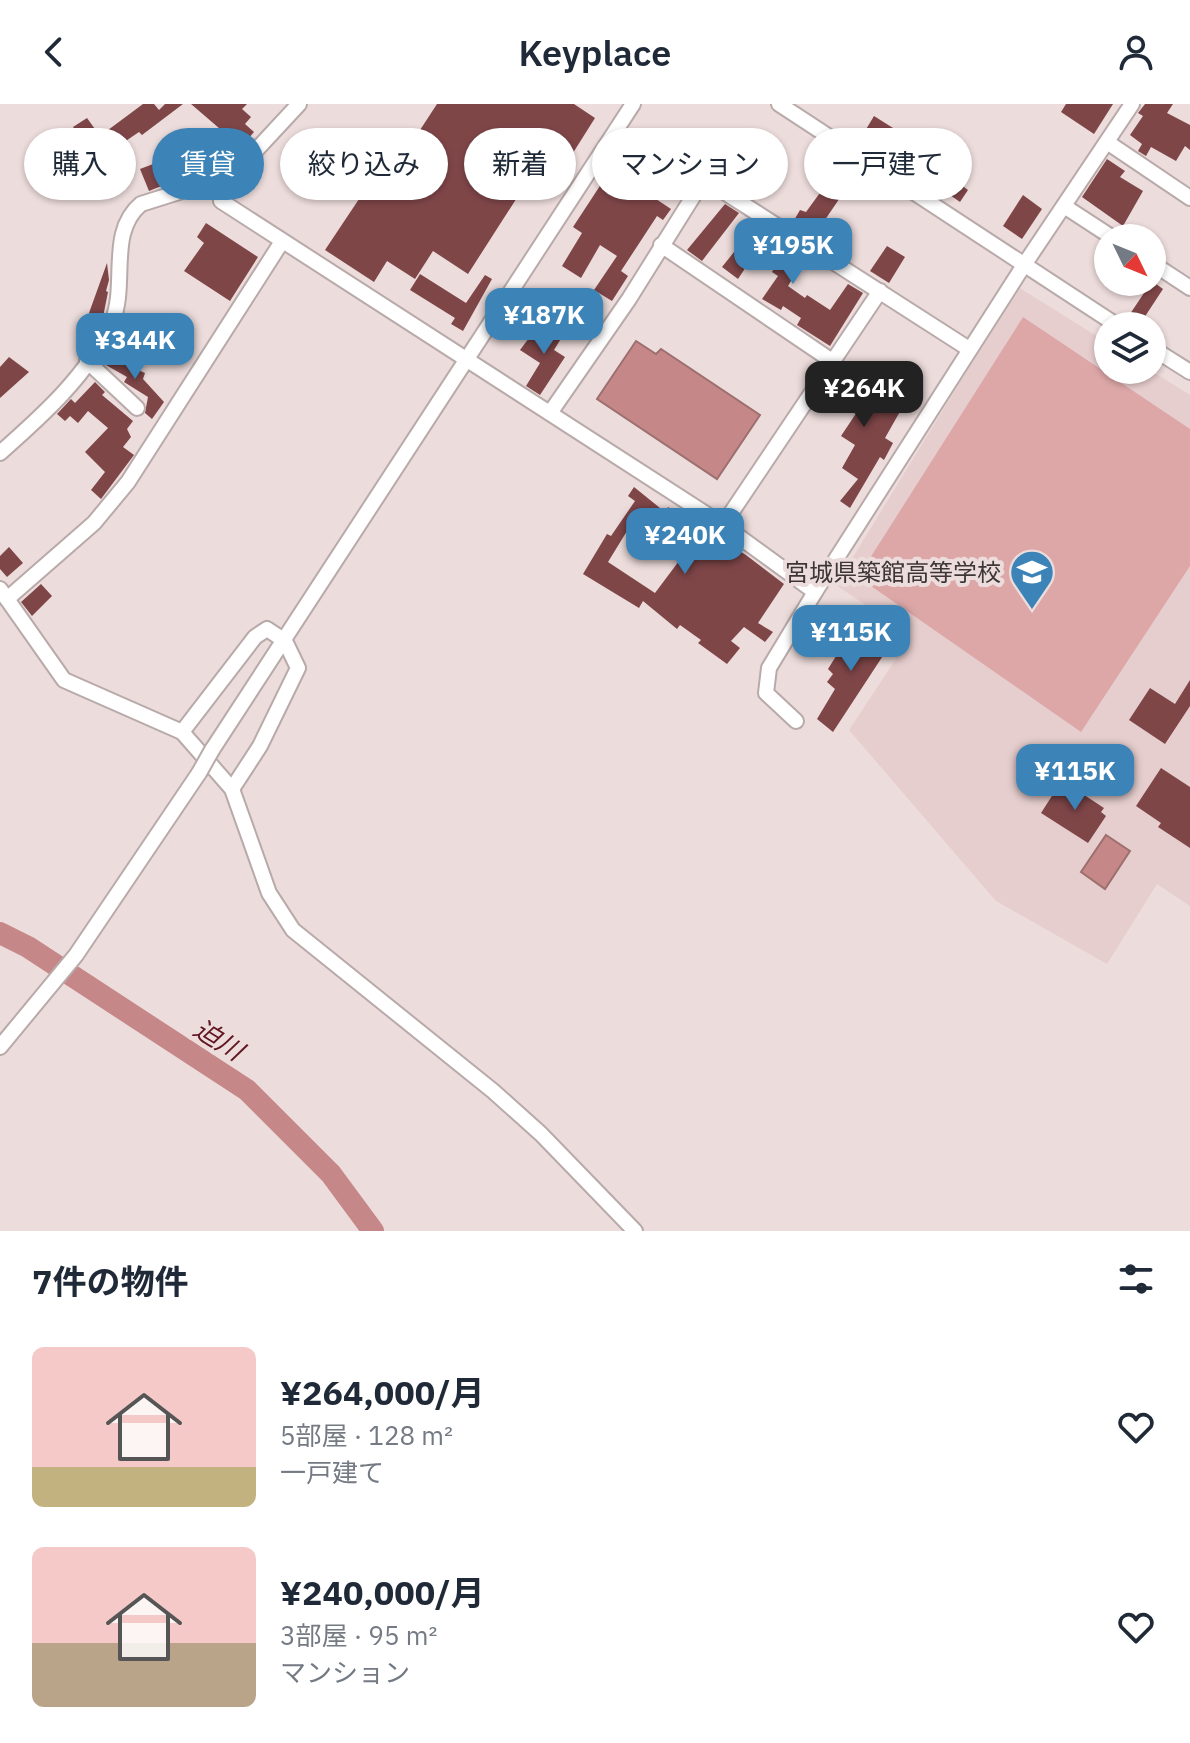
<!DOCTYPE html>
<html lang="ja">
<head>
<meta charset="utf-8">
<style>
	:root { --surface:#fff; --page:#f2f2f3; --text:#1f2937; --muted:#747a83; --accent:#3c84b8 }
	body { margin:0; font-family:"IBM Plex Sans","Noto Sans JP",sans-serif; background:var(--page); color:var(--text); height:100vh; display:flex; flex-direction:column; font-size:30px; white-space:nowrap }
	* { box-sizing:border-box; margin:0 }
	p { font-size:26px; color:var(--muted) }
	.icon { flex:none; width:44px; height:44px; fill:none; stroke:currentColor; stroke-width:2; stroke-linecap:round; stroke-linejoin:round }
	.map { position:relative; height:1127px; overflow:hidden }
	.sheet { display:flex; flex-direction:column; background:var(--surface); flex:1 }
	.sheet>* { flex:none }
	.banner { position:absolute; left:24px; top:24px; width:1142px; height:72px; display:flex; gap:16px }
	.needle { width:52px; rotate:133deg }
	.fabs { position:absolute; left:1094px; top:120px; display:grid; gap:16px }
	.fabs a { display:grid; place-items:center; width:72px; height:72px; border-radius:50%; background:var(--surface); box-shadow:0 2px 6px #0004; font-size:40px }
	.price { position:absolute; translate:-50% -68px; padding:0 18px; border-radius:16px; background:var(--accent); color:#fff; font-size:26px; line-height:52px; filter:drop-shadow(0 2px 4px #0008) }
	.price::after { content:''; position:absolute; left:50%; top:48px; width:24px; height:18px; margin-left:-12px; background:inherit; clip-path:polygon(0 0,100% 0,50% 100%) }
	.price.selected { background:#222; color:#fff }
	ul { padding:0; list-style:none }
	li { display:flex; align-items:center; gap:24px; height:200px; padding:0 32px }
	li span { display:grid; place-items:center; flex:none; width:224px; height:160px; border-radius:12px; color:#555 }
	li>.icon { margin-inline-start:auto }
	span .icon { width:96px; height:96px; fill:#fffc; stroke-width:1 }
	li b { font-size:34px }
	h2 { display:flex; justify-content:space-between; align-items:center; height:96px; padding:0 32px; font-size:34px }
	.tag { padding:0 28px; border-radius:36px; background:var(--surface); box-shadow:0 2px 6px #0004; font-size:28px; line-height:72px }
	.tag.selected { background:var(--accent); color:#fff }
	header { display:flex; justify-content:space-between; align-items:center; height:104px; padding:0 32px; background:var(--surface); font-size:36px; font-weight:600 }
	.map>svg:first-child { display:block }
	.built { fill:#e7cece }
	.green { fill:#dda7a8 }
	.water { fill:#c68788; stroke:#9d6f6f; stroke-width:2 }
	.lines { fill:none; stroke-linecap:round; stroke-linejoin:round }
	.river { stroke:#c68788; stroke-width:22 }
	.building { fill:#7f4648; fill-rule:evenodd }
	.minor-casing { stroke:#b9aaaa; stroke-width:18 }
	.minor { stroke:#fff; stroke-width:14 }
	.minor-bridge-casing { stroke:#b9aaaa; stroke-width:18; stroke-linecap:butt }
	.minor-bridge { stroke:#fff; stroke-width:14 }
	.labels { text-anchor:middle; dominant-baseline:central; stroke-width:8; stroke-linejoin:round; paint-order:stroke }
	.poi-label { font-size:24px; fill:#3c3636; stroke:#ecdcdb; text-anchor:end }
	.water-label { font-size:26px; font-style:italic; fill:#611520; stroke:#ecdcdb }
</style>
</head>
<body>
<header><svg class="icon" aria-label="back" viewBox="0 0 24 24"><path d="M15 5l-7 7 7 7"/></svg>Keyplace<svg class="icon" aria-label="person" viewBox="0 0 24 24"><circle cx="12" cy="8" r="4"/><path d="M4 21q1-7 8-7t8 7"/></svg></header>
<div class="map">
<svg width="1190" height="1127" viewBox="0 0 1190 1127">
	<rect width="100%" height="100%" fill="#ecdcdb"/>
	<!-- built -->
	<path class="built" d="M1018,183L1108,239V266H1150L1190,291V802L1157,780L1107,860L996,797L849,626L911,532L836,481Z"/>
	<!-- green -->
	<path class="green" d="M1023,213L1190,325V462L1081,628L858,473Z"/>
	<!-- water -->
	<g class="water">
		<path d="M636,237L656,250L661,245L760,311L717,375L597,295Z"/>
		<path d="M1106,731L1130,747L1105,785L1081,768Z"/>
	</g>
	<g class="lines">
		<!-- river -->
		<path class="river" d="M0,829L28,843L247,986L331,1070L373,1127"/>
	</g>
	<!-- building -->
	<g class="building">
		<path d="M143,0H154L159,6L165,0H183L142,31L139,28L111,47L113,50L99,61L73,23L87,14L100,32Z"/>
		<path d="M191,0H247L242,5L251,13L245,20L254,28L241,43Z"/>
		<path d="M437,0H574L595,14L566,60L547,47L468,170L433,147L415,175L387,157L374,178L325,146L377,68L388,75Z"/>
		<path d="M1066,0H1113L1094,30L1061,8Z"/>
		<path d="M1145,0H1173L1167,9L1190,21V46L1185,42L1176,57L1151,43L1146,52L1138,47L1142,40L1130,31L1143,12L1138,9Z"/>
		<path d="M874,12L920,41L908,61L862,32Z"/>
		<path d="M198,43L206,64L149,87L140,65Z"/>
		<path d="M738,49L755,58L745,74L728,64Z"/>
		<path d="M1107,55L1125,67L1120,73L1143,87L1123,122L1082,93Z"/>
		<path d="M611,65L671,105L663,116L657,112L621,167L628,172L612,197L594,186L617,152L600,141L581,174L562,162L582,129L573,123Z"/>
		<path d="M833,71L848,82L814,132L793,118L800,106L806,108Z"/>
		<path d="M949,72L968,86L960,98L940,84Z"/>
		<path d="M1023,91L1042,105L1022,135L1003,122Z"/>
		<path d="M725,100L739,109L702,157L687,146Z"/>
		<path d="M206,119L258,153L230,197L184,167L204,139L197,133Z"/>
		<path d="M754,123L806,152L788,182L805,194L807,191L830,206L848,180L863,189L830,242L797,221L801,214L783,202L781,206L762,195L778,172L772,168L776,161L756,148L738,175L722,163Z"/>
		<path d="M887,142L905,153L889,179L870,167Z"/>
		<path d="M107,159L109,176L106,187L108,188L103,213L89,209Z"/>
		<path d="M420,170L466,199L485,171L492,175L463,227L451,220L455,214L410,186Z"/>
		<path d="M1152,177L1163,185L1142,217L1130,210Z"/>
		<path d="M549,218L565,228L554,246L565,253L540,291L526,282L540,259L520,246L535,226L541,230Z"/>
		<path d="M116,244L132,252L127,261L145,269L143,275L164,298L152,315L145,309L148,293L124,278L127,273L106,261Z"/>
		<path d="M9,253L29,268L0,294V263Z"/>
		<path d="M841,263L902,304L885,334L893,339L884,356L880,353L850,404L840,397L858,375L842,364L855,341L841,332L863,299L839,283L830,297L822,292Z"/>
		<path d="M95,278L105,288L102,291L133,317L127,325L131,333L123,343L134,351L101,395L91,386L105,368L85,348L108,324L88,307L78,319L70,312L65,317L57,310L71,295L75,299Z"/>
		<path d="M634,383L665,408L668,403L746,451L784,480L758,519L773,528L765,538L744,523L731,537L740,544L727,560L698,539L701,536L680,521L677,525L643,497L639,504L583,470L607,430L611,432L635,397L628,392ZM638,423L682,453L655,489L608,458L627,427L633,431Z"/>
		<path d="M9,443L23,459L7,473L0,465V452Z"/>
		<path d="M41,480L52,492L32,512L21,498Z"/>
		<path d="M856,520L890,541L833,628L817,615L835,585L827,578L833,570L828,565Z"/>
		<path d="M1190,576V602L1165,640L1129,616L1150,584L1175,600Z"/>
		<path d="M1161,664L1190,683V744L1158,723L1161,719L1136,702Z"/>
		<path d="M1059,681L1066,686L1069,681L1104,704L1101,708L1106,712L1088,739L1041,709Z"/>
	</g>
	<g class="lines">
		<!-- minor casing -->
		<g class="minor-casing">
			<g id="minor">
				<path d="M299,0L233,71L221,97L723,421L815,488L1024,161L1132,0"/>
				<path d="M779,0L1118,222"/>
				<path d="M1107,38L1190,94"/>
				<path d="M1064,102L1113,134"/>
				<path d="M661,141L832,257"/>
				<path d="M1152,159L1190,184"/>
				<path d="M1152,244L1190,268"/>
				<path d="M87,257L137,304"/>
				<path d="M550,309L629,195L704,75L969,245"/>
				<path d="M0,349C42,312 89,270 112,218C128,181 107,128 141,100L233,71"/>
				<path d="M723,421L880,187"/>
				<path d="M0,485L64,576L182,628L232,685L269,789L293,826L493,987L541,1030L635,1127"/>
				<path d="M7,495L94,419L128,378L281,139"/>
				<path d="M796,617L766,589L769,564L815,488"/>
				<path d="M182,628L255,533L267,525L285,537L298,564L260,642L232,685"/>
				<path d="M212,646L633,0"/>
				<path d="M0,943L76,851L199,669"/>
			</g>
		</g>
		<!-- minor -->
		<use href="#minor" class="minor"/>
		<!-- minor-bridge casing -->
		<g class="minor-bridge-casing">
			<path id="minor-bridge" d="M199,669L212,646"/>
		</g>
		<!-- minor-bridge -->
		<use href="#minor-bridge" class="minor-bridge"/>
	</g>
	<!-- icons -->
	<defs>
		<g id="school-pin" transform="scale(2.3)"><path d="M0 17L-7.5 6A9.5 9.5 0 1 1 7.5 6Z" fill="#3c84b8" stroke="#ecdcdb"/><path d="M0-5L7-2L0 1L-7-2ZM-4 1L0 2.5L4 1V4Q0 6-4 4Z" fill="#fff"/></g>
	</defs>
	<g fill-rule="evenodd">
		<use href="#school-pin" x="1032" y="468"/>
	</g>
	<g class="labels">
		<!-- poi labels -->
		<g class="poi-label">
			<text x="1001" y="468">宮城県築館高等学校</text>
		</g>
		<!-- water labels -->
		<g class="water-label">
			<text transform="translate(219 935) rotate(32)">迫川</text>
		</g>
	</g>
</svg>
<div class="fabs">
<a><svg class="needle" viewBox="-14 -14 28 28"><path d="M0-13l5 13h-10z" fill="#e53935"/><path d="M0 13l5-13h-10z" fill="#747a83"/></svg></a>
<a><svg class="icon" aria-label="layers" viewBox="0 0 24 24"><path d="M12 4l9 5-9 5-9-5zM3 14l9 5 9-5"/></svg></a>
</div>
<b class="price" style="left:793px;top:182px">¥195K</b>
<b class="price" style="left:544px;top:252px">¥187K</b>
<b class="price" style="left:135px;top:277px">¥344K</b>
<b class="price selected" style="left:864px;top:325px">¥264K</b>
<b class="price" style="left:685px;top:472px">¥240K</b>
<b class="price" style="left:851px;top:569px">¥115K</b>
<b class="price" style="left:1075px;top:708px">¥115K</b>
<div class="banner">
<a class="tag">購入</a>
<a class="tag selected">賃貸</a>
<a class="tag">絞り込み</a>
<a class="tag">新着</a>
<a class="tag">マンション</a>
<a class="tag">一戸建て</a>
</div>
</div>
<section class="sheet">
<h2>7件の物件<svg class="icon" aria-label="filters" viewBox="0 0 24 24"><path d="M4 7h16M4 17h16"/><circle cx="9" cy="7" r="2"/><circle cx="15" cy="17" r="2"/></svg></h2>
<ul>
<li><span style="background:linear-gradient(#f6c9c9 75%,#c2b280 0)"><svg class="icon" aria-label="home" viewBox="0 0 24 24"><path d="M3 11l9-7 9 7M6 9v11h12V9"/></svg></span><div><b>¥264,000/月</b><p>5部屋 · 128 m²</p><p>一戸建て</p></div><svg class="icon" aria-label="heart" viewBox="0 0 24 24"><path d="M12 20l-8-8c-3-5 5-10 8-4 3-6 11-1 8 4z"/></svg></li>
<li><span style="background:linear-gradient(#f6c9c9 60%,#b9a48a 0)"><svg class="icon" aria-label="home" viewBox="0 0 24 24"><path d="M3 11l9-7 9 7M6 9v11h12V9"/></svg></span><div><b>¥240,000/月</b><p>3部屋 · 95 m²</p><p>マンション</p></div><svg class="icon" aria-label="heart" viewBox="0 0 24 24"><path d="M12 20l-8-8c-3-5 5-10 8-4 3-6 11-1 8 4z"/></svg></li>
</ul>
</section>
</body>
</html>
